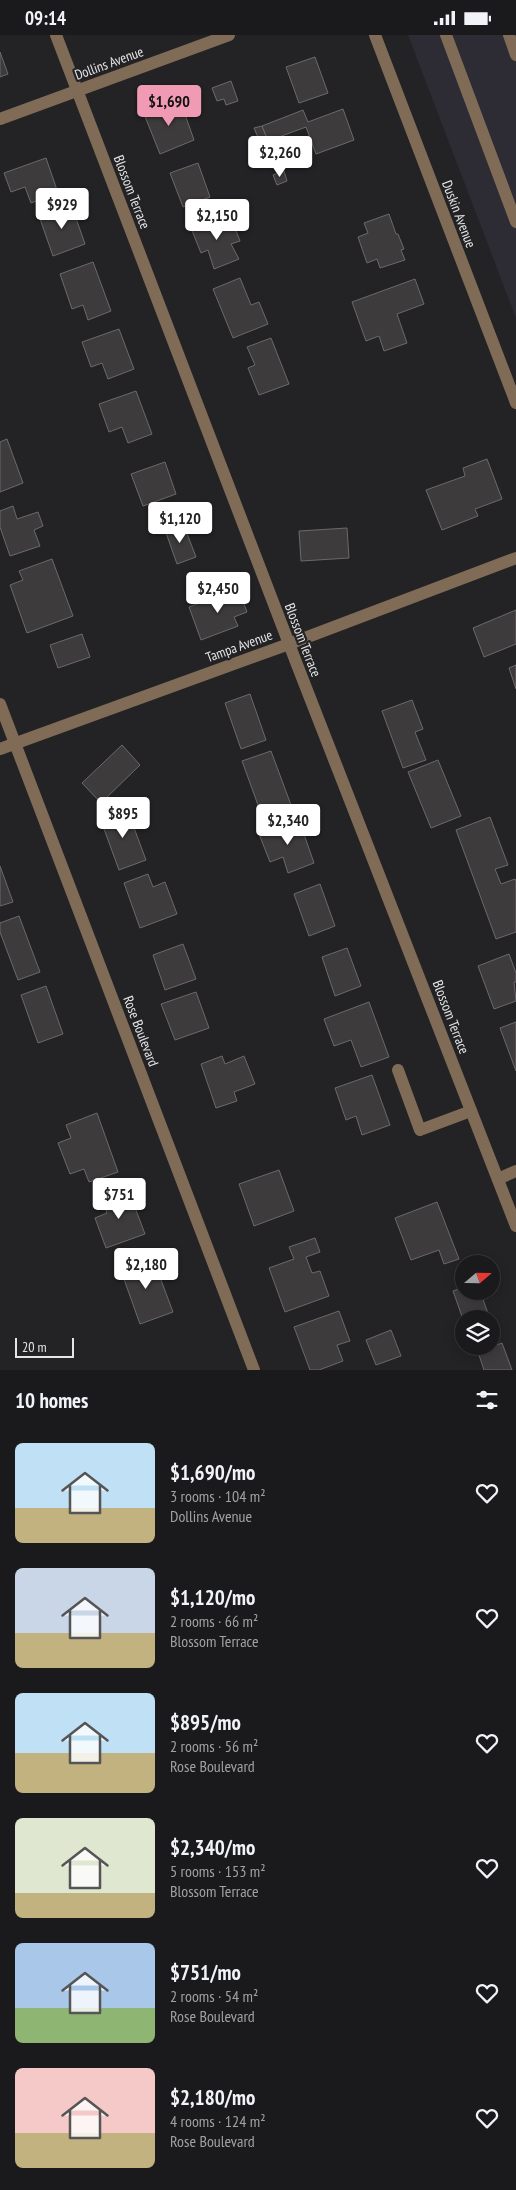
<!DOCTYPE html>
<html lang="en">
<head>
<meta charset="utf-8">
<style>
	:root { --surface:#1a1a1c; --page:#232325; --text:#f1f3f6; --muted:#9fa1a3; --line:#38383b; --accent:#f19ab4 }
	body { margin:0; font-family:"PT Sans Narrow",sans-serif; background:var(--page); color:var(--text); height:100vh; display:flex; flex-direction:column; font-size:19px; white-space:nowrap }
	* { box-sizing:border-box; margin:0 }
	p { font-size:16px; color:var(--muted) }
	.icon { flex:none; width:28px; height:28px; fill:none; stroke:currentColor; stroke-width:2; stroke-linecap:round; stroke-linejoin:round }
	.map { position:relative; height:1335px; overflow:hidden }
	.sheet { display:flex; flex-direction:column; background:var(--surface); flex:1 }
	.sheet>* { flex:none }
	.needle { width:32px; rotate:70deg }
	.tools { position:absolute; left:455px; top:1220px; display:grid; gap:10px }
	.tools a { display:grid; place-items:center; width:45px; height:45px; border-radius:50%; background:var(--surface); box-shadow:0 2px 12px #0003,0 0 0 1px var(--line); font-size:25px }
	.scale { position:absolute; left:15px; bottom:12px; width:59px; box-sizing:border-box; padding-left:5px; border:2px solid #e5e5e7; border-top:0; font-size:14px; line-height:18px; white-space:nowrap; color:#e5e5e7; -webkit-text-stroke:4px #232326; paint-order:stroke }
	.price { position:absolute; translate:-50% -42px; padding:0 11px; border-radius:5px; background:#fff; color:#222; font-size:16px; line-height:32px; filter:drop-shadow(0 1px 2px #0008) }
	.price::after { content:''; position:absolute; left:50%; top:30px; width:15px; height:11px; margin-left:-8px; background:inherit; clip-path:polygon(0 0,100% 0,50% 100%) }
	.price.on { background:var(--accent); color:#111 }
	ul { padding:0; list-style:none }
	li { display:flex; align-items:center; gap:15px; height:125px; padding:0 15px }
	li span { display:grid; place-items:center; flex:none; width:140px; height:100px; border-radius:8px; color:#555 }
	li>.icon { margin-inline-start:auto }
	span .icon { width:60px; height:60px; fill:#fffc; stroke-width:1 }
	li b { font-size:21px }
	h2 { display:flex; justify-content:space-between; align-items:center; height:60px; padding:0 15px; font-size:21px }
	.status { display:flex; justify-content:space-between; align-items:center; height:35px; padding:0 25px; background:var(--surface); direction:ltr }
	.status svg { height:14px; fill:currentColor }
	.map>svg:first-child { display:block }
	.built { fill:#2d2c34 }
	.building { fill:#3e3b3d; stroke:#6c696a }
	.lines { fill:none; stroke-linecap:round; stroke-linejoin:round }
	.minor { stroke:#7f6b56; stroke-width:12 }
	.labels { text-anchor:middle; dominant-baseline:central; stroke-width:4.5; stroke-linejoin:round; paint-order:stroke }
	.street-label { font-size:14px; fill:#e5e5e7; stroke:#232326 }
</style>
</head>
<body>
<div class="status"><b>09:14</b><svg viewBox="0 0 49 12"><path d="M0 12V9h3v3zM5 12V6h3v6zM10 12V3h3v9zM15 12V0h3v12zM26 1h20v11H26zM47 4h2v5h-2z"/></svg></div>
<div class="map">
<svg width="516" height="1335" viewBox="0 0 516 1335">
	<rect width="100%" height="100%" fill="#232326"/>
	<!-- built -->
	<path class="built" d="M408,0H516V283Z"/>
	<!-- building -->
	<g class="building">
		<path d="M0,17L8,39L0,42Z"/>
		<path d="M315,22L328,58L299,68L286,32Z"/>
		<path d="M231,46L238,66L226,70L224,64L217,66L212,53Z"/>
		<path d="M180,65L194,105L160,119L144,79Z"/>
		<path d="M343,74L354,105L316,119L306,92L268,106L262,91L303,75L308,87Z"/>
		<path d="M262,91L267,104L260,107L254,93Z"/>
		<path d="M46,123L58,158L31,168L25,152L11,157L4,138Z"/>
		<path d="M198,128L210,162L183,172L170,138Z"/>
		<path d="M284,136L287,146L277,150L273,140Z"/>
		<path d="M71,169L85,209L53,221L39,181Z"/>
		<path d="M389,179L396,199H398L404,214L401,215L405,225L380,233L377,224L367,228L358,202L368,198L364,188Z"/>
		<path d="M215,182L221,190L232,185L240,206L231,209L239,224L214,234L208,215L201,218L191,193Z"/>
		<path d="M93,227L111,276L88,285L83,270L72,274L60,239Z"/>
		<path d="M240,243L251,270L259,267L268,289L233,303L213,254Z"/>
		<path d="M415,244L424,269L397,279L407,308L384,316L379,301L366,306L352,267Z"/>
		<path d="M119,294L134,334L108,344L102,328L91,332L82,307Z"/>
		<path d="M271,303L289,349L259,360L248,333L255,330L247,312Z"/>
		<path d="M136,356L152,399L128,408L122,392L109,397L99,369Z"/>
		<path d="M7,404L23,448L0,457V407Z"/>
		<path d="M487,424L502,464L475,474L478,481L442,495L426,455L465,441L463,433Z"/>
		<path d="M165,427L176,459L143,471L131,439Z"/>
		<path d="M13,471L17,484L38,477L43,491L34,495L40,511L10,521L0,492V476Z"/>
		<path d="M183,488L196,522L177,529L165,495Z"/>
		<path d="M347,493L349,523L301,526L299,496Z"/>
		<path d="M52,524L73,581L27,598L10,550L23,545L19,536Z"/>
		<path d="M238,553L247,577L234,582L238,591L201,605L189,572Z"/>
		<path d="M516,575V609L484,622L473,593Z"/>
		<path d="M82,599L90,622L58,633L50,610Z"/>
		<path d="M516,630V654L509,633Z"/>
		<path d="M250,659L266,705L241,714L225,668Z"/>
		<path d="M412,665L423,694L415,697L426,725L403,733L382,676Z"/>
		<path d="M122,710L140,730L101,768L82,748Z"/>
		<path d="M271,716L291,770L262,781L242,726Z"/>
		<path d="M438,725L461,781L431,793L408,737Z"/>
		<path d="M127,774L146,825L119,835L100,783Z"/>
		<path d="M490,782L508,830L495,834L501,849L515,844L516,846V897L496,904L456,795Z"/>
		<path d="M299,785L314,828L288,838L283,822L270,827L259,799Z"/>
		<path d="M0,831L13,867L0,871Z"/>
		<path d="M148,839L153,852L165,847L177,879L140,893L124,848Z"/>
		<path d="M320,849L335,891L309,901L294,859Z"/>
		<path d="M19,881L40,937L18,945L0,897V888Z"/>
		<path d="M183,909L196,944L165,955L153,920Z"/>
		<path d="M347,913L361,951L335,961L322,922Z"/>
		<path d="M509,919L516,938V947H514L516,966L494,974L478,931Z"/>
		<path d="M46,951L63,999L38,1008L21,960Z"/>
		<path d="M196,957L209,993L175,1005L161,969Z"/>
		<path d="M369,967L389,1022L361,1032L351,1005L334,1011L324,984Z"/>
		<path d="M516,987V1036L500,993Z"/>
		<path d="M222,1021L225,1029L244,1021L255,1049L234,1057L237,1066L216,1073L201,1029Z"/>
		<path d="M372,1040L390,1090L362,1100L356,1081L346,1085L335,1053Z"/>
		<path d="M97,1078L118,1137L89,1147L84,1134L70,1139L58,1108L71,1103L66,1090Z"/>
		<path d="M279,1135L294,1176L254,1191L239,1149Z"/>
		<path d="M128,1154L145,1199L106,1213L95,1183L107,1178L102,1164Z"/>
		<path d="M437,1167L459,1224L444,1229L439,1215L411,1225L395,1183Z"/>
		<path d="M315,1203L320,1217L306,1222L312,1238L320,1236L329,1261L285,1277L269,1233L294,1224L289,1212Z"/>
		<path d="M152,1221L173,1277L140,1289L120,1233Z"/>
		<path d="M464,1252V1256H480L490,1284H464V1287L453,1256Z"/>
		<path d="M339,1276L350,1306L337,1310L343,1326L319,1335H310L294,1292Z"/>
		<path d="M391,1295L401,1321L376,1330L366,1305Z"/>
		<path d="M502,1308L512,1335H484L478,1317Z"/>
	</g>
	<g class="lines">
		<!-- minor -->
		<g class="minor">
			<path d="M56,0L296,627L516,1191"/>
			<path d="M375,0L516,368"/>
			<path d="M446,0L516,187"/>
			<path d="M509,0L516,20"/>
			<path d="M0,84L229,0"/>
			<path d="M0,669L254,1335"/>
			<path d="M0,714L289,609L516,523"/>
			<path d="M398,1035L420,1095L471,1076"/>
			<path d="M498,1144L516,1136"/>
		</g>
	</g>
	<g class="labels">
		<!-- street labels -->
		<g class="street-label">
			<text transform="translate(109 28) rotate(-20)">Dollins Avenue</text>
			<text transform="translate(132 157) rotate(69)">Blossom Terrace</text>
			<text transform="translate(459 179) rotate(69)">Duskin Avenue</text>
			<text transform="translate(303 605) rotate(69)">Blossom Terrace</text>
			<text transform="translate(239 611) rotate(-20)">Tampa Avenue</text>
			<text transform="translate(451 982) rotate(69)">Blossom Terrace</text>
			<text transform="translate(141 996) rotate(69)">Rose Boulevard</text>
		</g>
	</g>
</svg>
<div class="tools">
<a><svg class="needle" viewBox="-14 -14 28 28"><path d="M0-13l5 13h-10z" fill="#e53935"/><path d="M0 13l5-13h-10z" fill="#9fa1a3"/></svg></a>
<a><svg class="icon" aria-label="layers" viewBox="0 0 24 24"><path d="M12 4l9 5-9 5-9-5zM3 14l9 5 9-5"/></svg></a>
</div>
<div class="scale">20 m</div>
<b class="price on" style="left:169px;top:92px">$1,690</b>
<b class="price" style="left:280px;top:143px">$2,260</b>
<b class="price" style="left:62px;top:195px">$929</b>
<b class="price" style="left:217px;top:206px">$2,150</b>
<b class="price" style="left:180px;top:509px">$1,120</b>
<b class="price" style="left:218px;top:579px">$2,450</b>
<b class="price" style="left:123px;top:804px">$895</b>
<b class="price" style="left:288px;top:811px">$2,340</b>
<b class="price" style="left:119px;top:1185px">$751</b>
<b class="price" style="left:146px;top:1255px">$2,180</b>
</div>
<section class="sheet">
<h2>10 homes<svg class="icon" aria-label="filters" viewBox="0 0 24 24"><path d="M4 7h16M4 17h16"/><circle cx="9" cy="7" r="2"/><circle cx="15" cy="17" r="2"/></svg></h2>
<ul>
<li><span style="background:linear-gradient(#bfe0f5 65%,#c2b280 0)"><svg class="icon" aria-label="home" viewBox="0 0 24 24"><path d="M3 11l9-7 9 7M6 9v11h12V9"/></svg></span><div><b>$1,690/mo</b><p>3 rooms · 104 m²</p><p>Dollins Avenue</p></div><svg class="icon" aria-label="heart" viewBox="0 0 24 24"><path d="M12 20l-8-8c-3-5 5-10 8-4 3-6 11-1 8 4z"/></svg></li>
<li><span style="background:linear-gradient(#c9d6e8 65%,#c2b280 0)"><svg class="icon" aria-label="home" viewBox="0 0 24 24"><path d="M3 11l9-7 9 7M6 9v11h12V9"/></svg></span><div><b>$1,120/mo</b><p>2 rooms · 66 m²</p><p>Blossom Terrace</p></div><svg class="icon" aria-label="heart" viewBox="0 0 24 24"><path d="M12 20l-8-8c-3-5 5-10 8-4 3-6 11-1 8 4z"/></svg></li>
<li><span style="background:linear-gradient(#bfe0f5 60%,#c2b280 0)"><svg class="icon" aria-label="home" viewBox="0 0 24 24"><path d="M3 11l9-7 9 7M6 9v11h12V9"/></svg></span><div><b>$895/mo</b><p>2 rooms · 56 m²</p><p>Rose Boulevard</p></div><svg class="icon" aria-label="heart" viewBox="0 0 24 24"><path d="M12 20l-8-8c-3-5 5-10 8-4 3-6 11-1 8 4z"/></svg></li>
<li><span style="background:linear-gradient(#dfe7d0 75%,#c2b280 0)"><svg class="icon" aria-label="home" viewBox="0 0 24 24"><path d="M3 11l9-7 9 7M6 9v11h12V9"/></svg></span><div><b>$2,340/mo</b><p>5 rooms · 153 m²</p><p>Blossom Terrace</p></div><svg class="icon" aria-label="heart" viewBox="0 0 24 24"><path d="M12 20l-8-8c-3-5 5-10 8-4 3-6 11-1 8 4z"/></svg></li>
<li><span style="background:linear-gradient(#a9c7e8 65%,#8fb573 0)"><svg class="icon" aria-label="home" viewBox="0 0 24 24"><path d="M3 11l9-7 9 7M6 9v11h12V9"/></svg></span><div><b>$751/mo</b><p>2 rooms · 54 m²</p><p>Rose Boulevard</p></div><svg class="icon" aria-label="heart" viewBox="0 0 24 24"><path d="M12 20l-8-8c-3-5 5-10 8-4 3-6 11-1 8 4z"/></svg></li>
<li><span style="background:linear-gradient(#f6c9c9 65%,#c2b280 0)"><svg class="icon" aria-label="home" viewBox="0 0 24 24"><path d="M3 11l9-7 9 7M6 9v11h12V9"/></svg></span><div><b>$2,180/mo</b><p>4 rooms · 124 m²</p><p>Rose Boulevard</p></div><svg class="icon" aria-label="heart" viewBox="0 0 24 24"><path d="M12 20l-8-8c-3-5 5-10 8-4 3-6 11-1 8 4z"/></svg></li>
</ul>
</section>
</body>
</html>
